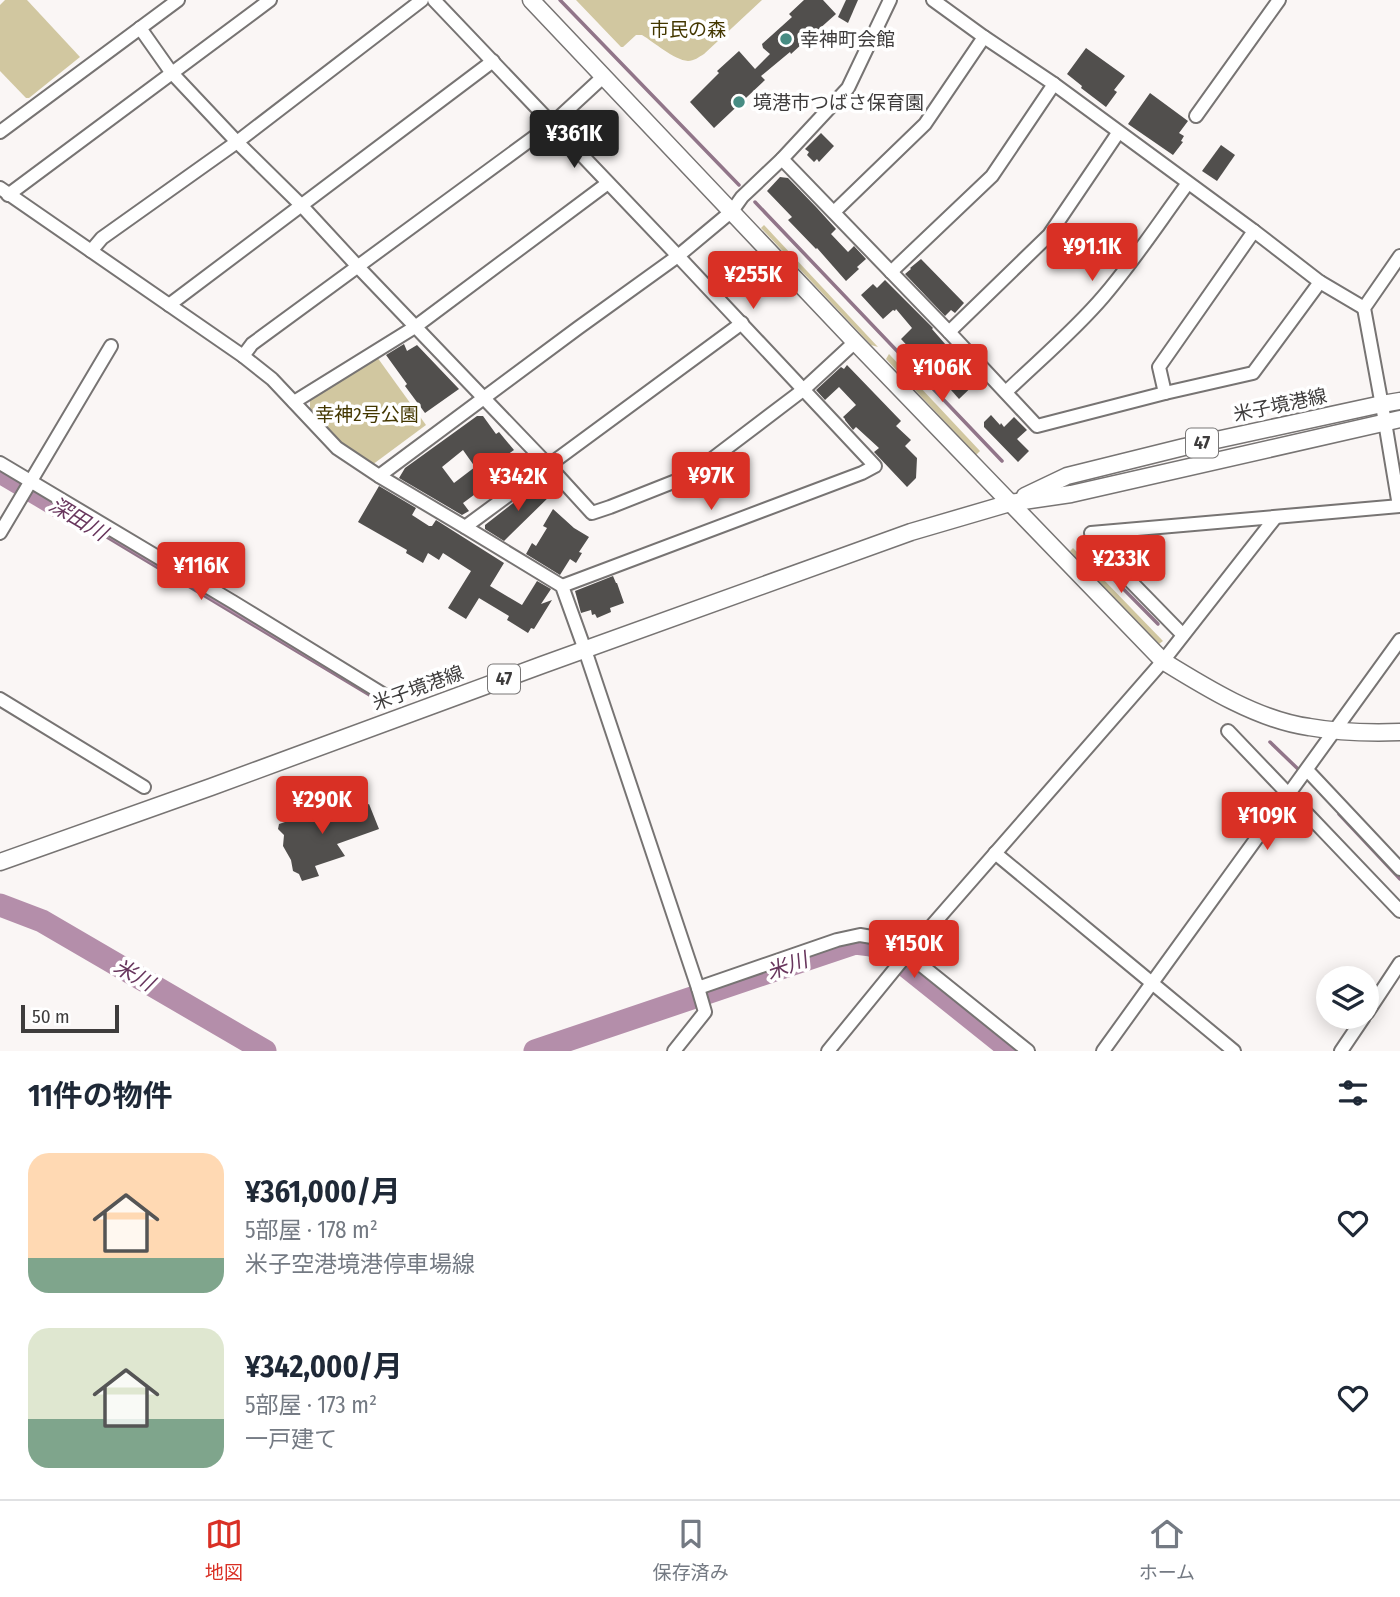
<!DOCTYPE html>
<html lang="ja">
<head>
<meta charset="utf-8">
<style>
	:root { --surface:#fff; --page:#f6f6f7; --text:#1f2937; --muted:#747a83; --line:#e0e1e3; --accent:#d93025 }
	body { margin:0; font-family:"Fira Sans Condensed","Noto Sans JP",sans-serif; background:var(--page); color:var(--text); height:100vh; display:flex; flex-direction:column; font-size:26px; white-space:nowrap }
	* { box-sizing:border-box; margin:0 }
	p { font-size:23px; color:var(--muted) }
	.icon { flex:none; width:38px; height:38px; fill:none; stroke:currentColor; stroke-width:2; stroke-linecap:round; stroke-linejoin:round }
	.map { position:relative; height:1051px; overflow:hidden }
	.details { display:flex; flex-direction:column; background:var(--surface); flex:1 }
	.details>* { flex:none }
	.controls { position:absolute; left:1316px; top:966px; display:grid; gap:14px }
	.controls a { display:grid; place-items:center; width:63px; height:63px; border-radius:50%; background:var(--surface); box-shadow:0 4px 18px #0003; font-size:35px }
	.scale { position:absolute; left:21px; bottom:18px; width:98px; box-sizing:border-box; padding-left:7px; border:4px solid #3e3c3c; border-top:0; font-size:19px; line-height:24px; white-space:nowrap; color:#3e3c3c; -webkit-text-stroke:5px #fff; paint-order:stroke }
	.price { position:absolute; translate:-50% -60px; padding:0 16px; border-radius:7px; background:var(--accent); color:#fff; font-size:23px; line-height:46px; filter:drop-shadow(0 2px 4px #0008) }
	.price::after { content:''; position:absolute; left:50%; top:42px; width:21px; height:16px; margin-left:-10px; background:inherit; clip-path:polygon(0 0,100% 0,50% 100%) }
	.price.selected { background:#222; color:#fff }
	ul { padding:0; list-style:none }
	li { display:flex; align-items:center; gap:21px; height:175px; padding:0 28px }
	li span { display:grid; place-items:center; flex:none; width:196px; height:140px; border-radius:21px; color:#555 }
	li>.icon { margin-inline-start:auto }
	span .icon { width:84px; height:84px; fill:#fffc; stroke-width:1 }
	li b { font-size:30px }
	h2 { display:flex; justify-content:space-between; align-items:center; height:84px; padding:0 28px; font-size:30px }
	.menu { display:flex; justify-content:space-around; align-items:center; height:98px; border-top:2px solid var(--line); background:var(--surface); font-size:19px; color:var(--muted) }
	.menu a { display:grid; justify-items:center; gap:4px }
	.menu .selected { color:var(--accent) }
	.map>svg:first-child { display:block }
	.green { fill:#d1c7a0 }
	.water { fill:#b48eaa; stroke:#917589; stroke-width:2 }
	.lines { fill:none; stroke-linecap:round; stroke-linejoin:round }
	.stream { stroke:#917589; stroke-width:3.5 }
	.river { stroke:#b48eaa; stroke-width:23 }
	.building { fill:#514f4d; fill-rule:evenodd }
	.minor-casing { stroke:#777473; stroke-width:16 }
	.major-casing { stroke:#777473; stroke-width:19 }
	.minor { stroke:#fff; stroke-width:12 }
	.major { stroke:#fff; stroke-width:16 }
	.poi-dot { fill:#478c83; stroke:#fff; stroke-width:2.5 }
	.labels { text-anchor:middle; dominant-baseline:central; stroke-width:7; stroke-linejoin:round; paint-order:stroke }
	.shield { fill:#fff; stroke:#787676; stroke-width:2 }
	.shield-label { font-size:18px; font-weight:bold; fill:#3e3c3c }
	.park-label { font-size:19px; fill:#433700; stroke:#fff }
	.poi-label { font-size:19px; fill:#3e3c3c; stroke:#fff; text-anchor:start }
	.street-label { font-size:19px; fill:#3e3c3c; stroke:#fff }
	.water-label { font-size:21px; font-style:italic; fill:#68365d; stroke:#fff }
</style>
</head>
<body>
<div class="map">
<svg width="1400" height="1051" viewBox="0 0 1400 1051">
	<rect width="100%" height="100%" fill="#faf6f5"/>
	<!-- green -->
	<g class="green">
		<path d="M5,0H27L80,57L29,98H26L0,71V5Z"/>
		<path d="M576,0H762L704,54C699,57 694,61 688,61C674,60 654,42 642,35H636L623,47H621Z"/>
		<path d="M764,225L878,347L871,345L761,228Z"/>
		<path d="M889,354L980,451L976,455L886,359Z"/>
		<path d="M377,357L426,425L372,465L340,445L310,410V399Z"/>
		<path d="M1073,548L1163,641L1159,644L1070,551Z"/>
	</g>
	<!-- water -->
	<path class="water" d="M36,491L375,695L373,698L34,494Z"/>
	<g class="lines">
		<!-- stream -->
		<g class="stream">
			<path d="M560,0L739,185"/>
			<path d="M755,202L1002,461"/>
			<path d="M1082,547L1158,624"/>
			<path d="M1270,742L1298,769"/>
			<path d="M1339,814L1400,879"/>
		</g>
		<!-- river -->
		<g class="river">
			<path d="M0,472L61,508"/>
			<path d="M0,905L42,921L265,1051"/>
			<path d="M535,1051L855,943L871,945L892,955L1012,1051"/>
		</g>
	</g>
	<!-- building -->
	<g class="building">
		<path d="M804,0H823L836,14L818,30L816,28L802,41L803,43L791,54L790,52L761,76L765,80L714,128L690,102L719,73L717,71L739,51L755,69L770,54L763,48L762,44L792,17L789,14Z"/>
		<path d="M846,0H858L848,23L838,17Z"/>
		<path d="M1086,48L1125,76L1114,90L1117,92L1106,107L1081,88L1082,86L1067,74Z"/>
		<path d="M1150,93L1188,121L1179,133L1184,136L1181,141L1183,142L1173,155L1128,124Z"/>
		<path d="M821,133L834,146L819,162L817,159L814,162L807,155L809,152L805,149Z"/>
		<path d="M1221,145L1235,155L1217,181L1202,171Z"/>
		<path d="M780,177L788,178L817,208L836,229L831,234L848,252L854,246L866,259L857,267L859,269L846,281L817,248L816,249L788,220L792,217L767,191Z"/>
		<path d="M921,259L964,303L955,313L951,310L945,316L905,274L911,269L910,268Z"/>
		<path d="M885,280L933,328L932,329L946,345L941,349L943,351L926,366L901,339L912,328L896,309L895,311L893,310L883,319L861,295L873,284L877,288Z"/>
		<path d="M404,344L407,351L417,345L459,389L425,413L405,386L407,384L386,355Z"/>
		<path d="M964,361L980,379L959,399L943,381L947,376Z"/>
		<path d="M847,365L901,421L896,426L911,440L905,446L917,458L916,478L907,487L874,452L879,448L856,427L853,430L845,420V419L843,417L856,405L839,387L825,400L816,390L841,367L844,369Z"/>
		<path d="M991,415L1000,425L1001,423L1004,427L1014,417L1027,430L1017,439L1029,451L1018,462L984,427V422Z"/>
		<path d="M477,416H483L496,434L499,432L514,450L500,460L515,479L504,488L497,478L463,503L469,511L462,515L399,478L405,468ZM463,450L475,467L454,483L442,467Z"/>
		<path d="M545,482L555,491L504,541L485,529V525L526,493L530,499Z"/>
		<path d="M379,486L416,508L412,515L429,526H432L436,520L504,563L490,586L522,605L537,581L551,589L541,604L552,600L534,629L531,628L528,633L507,620L509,616L479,598L466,619L448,608L471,571L443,553L439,560L428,553L423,563L406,553L407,550L358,522Z"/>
		<path d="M553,509L574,528L589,537L579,552L582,553L576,563L570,559L560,575L526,554L532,543L536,546L547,528L543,526Z"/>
		<path d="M613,576L616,583H617L624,603L610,608L611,612L597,618L595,614L592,615L591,610L581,613L575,591Z"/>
		<path d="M369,804L379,829L337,844L345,856L315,866L319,876L302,881L299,874L293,871L291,860L283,846L284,835L278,829L279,824L288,821L295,812L301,809H309L315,811L324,806L332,818Z"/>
	</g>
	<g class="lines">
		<!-- minor casing -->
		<g class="minor-casing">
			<g id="minor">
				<path d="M434,0L678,256L875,466L862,473L562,586"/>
				<path d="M933,0L984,37L1054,84L1254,231L1159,367L1165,393"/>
				<path d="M140,28L171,72L237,142L301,205L362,271L549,466L592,513L610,507L691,475L803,390L855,342"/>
				<path d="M1196,116L1279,0"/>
				<path d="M0,132L178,0"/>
				<path d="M782,159L949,332L1037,426L1165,393L1253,373L1320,282"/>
				<path d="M0,188L243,356L272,379L337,448L379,476L465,527L562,586L585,650L698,988L837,940L860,935L890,940L1028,1051"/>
				<path d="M8,195L270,0"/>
				<path d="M834,212L925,124L984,37"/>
				<path d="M1254,231L1320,282L1364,308"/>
				<path d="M91,251L102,238L237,142L422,0"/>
				<path d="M891,272L992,176L1054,84"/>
				<path d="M169,305L493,61"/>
				<path d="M949,332L1049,235L1118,133"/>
				<path d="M243,356L252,344L552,124L604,76"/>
				<path d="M1006,392C1038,361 1074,331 1103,297C1134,261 1160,221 1188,183"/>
				<path d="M294,402L415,327L608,183"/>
				<path d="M0,463L233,602L386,696"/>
				<path d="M379,476L578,328L678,256L732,211L742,197L782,159L848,88L890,0"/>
				<path d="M1399,506L1385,422L1364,308L1400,256"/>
				<path d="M465,527L742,323"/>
				<path d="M0,533L111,346"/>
				<path d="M1183,635L1100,550L1091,533L1400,506"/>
				<path d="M0,699L144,787"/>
				<path d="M1228,731L1400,911"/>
				<path d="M1307,770L1400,869"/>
				<path d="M995,853L1152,983L1103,1051"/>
				<path d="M1367,1013L1400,963"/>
				<path d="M674,1051L705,1012L698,988"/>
				<path d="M828,1051L908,953L1163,661L1275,518"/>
				<path d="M1234,1051L1152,983L1400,640"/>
				<path d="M1341,1051L1364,1017"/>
			</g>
		</g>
		<!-- major casing -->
		<g class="major-casing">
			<g id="major">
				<path d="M531,0L855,342L1163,661C1205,687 1258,720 1309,727C1337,732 1371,733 1400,732"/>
				<path d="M1025,496L1067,476L1184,447L1382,404L1400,401"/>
				<path d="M0,862L211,787L542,665L911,532L1010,503L1071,494L1400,419"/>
			</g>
		</g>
		<!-- minor -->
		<use href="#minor" class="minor"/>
		<!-- major -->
		<use href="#major" class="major"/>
	</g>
	<!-- markers -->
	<g class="poi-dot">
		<circle cx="786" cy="39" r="7"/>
		<circle cx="739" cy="102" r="7"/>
	</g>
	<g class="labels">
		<!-- shield labels -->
		<g class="shield">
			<rect x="1186" y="428.5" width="32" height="29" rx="5"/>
			<rect x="488" y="664.5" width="32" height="29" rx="5"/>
		</g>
		<g class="shield-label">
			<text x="1202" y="443">47</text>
			<text x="504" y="679">47</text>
		</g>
		<!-- park labels -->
		<g class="park-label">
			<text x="688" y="29">市民の森</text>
			<text x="367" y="414">幸神2号公園</text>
		</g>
		<!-- poi labels -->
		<g class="poi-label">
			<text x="800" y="39">幸神町会館</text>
			<text x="753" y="102">境港市つばさ保育園</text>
		</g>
		<!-- street labels -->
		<g class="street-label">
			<text transform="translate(1280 405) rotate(-12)">米子境港線</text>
			<text transform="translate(418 688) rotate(-20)">米子境港線</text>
		</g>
		<!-- water labels -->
		<g class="water-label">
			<text transform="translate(78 519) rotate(31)">深田川</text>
			<text transform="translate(787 966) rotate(-19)">米川</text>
			<text transform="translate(134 975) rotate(30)">米川</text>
		</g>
	</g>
</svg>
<div class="controls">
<a><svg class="icon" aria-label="layers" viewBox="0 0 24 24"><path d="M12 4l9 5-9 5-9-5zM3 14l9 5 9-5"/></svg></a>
</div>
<div class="scale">50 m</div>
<b class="price selected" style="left:574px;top:170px">¥361K</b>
<b class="price" style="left:1092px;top:283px">¥91.1K</b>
<b class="price" style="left:753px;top:311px">¥255K</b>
<b class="price" style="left:942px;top:404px">¥106K</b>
<b class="price" style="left:711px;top:512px">¥97K</b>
<b class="price" style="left:518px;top:513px">¥342K</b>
<b class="price" style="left:1121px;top:595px">¥233K</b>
<b class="price" style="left:201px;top:602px">¥116K</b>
<b class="price" style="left:322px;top:836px">¥290K</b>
<b class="price" style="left:1267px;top:852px">¥109K</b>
<b class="price" style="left:914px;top:980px">¥150K</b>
</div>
<section class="details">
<h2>11件の物件<svg class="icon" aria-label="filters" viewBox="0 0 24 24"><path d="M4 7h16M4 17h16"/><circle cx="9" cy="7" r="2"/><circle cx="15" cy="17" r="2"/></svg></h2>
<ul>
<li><span style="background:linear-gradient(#ffd9b3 75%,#7fa58c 0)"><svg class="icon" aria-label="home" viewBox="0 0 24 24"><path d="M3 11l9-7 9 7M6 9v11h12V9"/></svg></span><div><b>¥361,000/月</b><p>5部屋 · 178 m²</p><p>米子空港境港停車場線</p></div><svg class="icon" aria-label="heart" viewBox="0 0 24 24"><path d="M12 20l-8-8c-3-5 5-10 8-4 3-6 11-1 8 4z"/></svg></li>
<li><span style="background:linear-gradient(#dfe7d0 65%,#7fa58c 0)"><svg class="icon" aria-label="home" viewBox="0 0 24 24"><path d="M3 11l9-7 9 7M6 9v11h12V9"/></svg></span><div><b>¥342,000/月</b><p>5部屋 · 173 m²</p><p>一戸建て</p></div><svg class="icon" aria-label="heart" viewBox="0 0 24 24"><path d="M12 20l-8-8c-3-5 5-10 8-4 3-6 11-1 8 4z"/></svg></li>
</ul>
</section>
<nav class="menu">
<a class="selected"><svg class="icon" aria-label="map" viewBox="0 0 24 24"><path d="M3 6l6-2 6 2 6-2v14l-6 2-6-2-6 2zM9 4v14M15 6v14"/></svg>地図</a>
<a><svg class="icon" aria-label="saved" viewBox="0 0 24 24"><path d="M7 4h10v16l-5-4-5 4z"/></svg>保存済み</a>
<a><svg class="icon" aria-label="home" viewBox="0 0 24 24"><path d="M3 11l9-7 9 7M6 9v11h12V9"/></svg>ホーム</a>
</nav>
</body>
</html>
